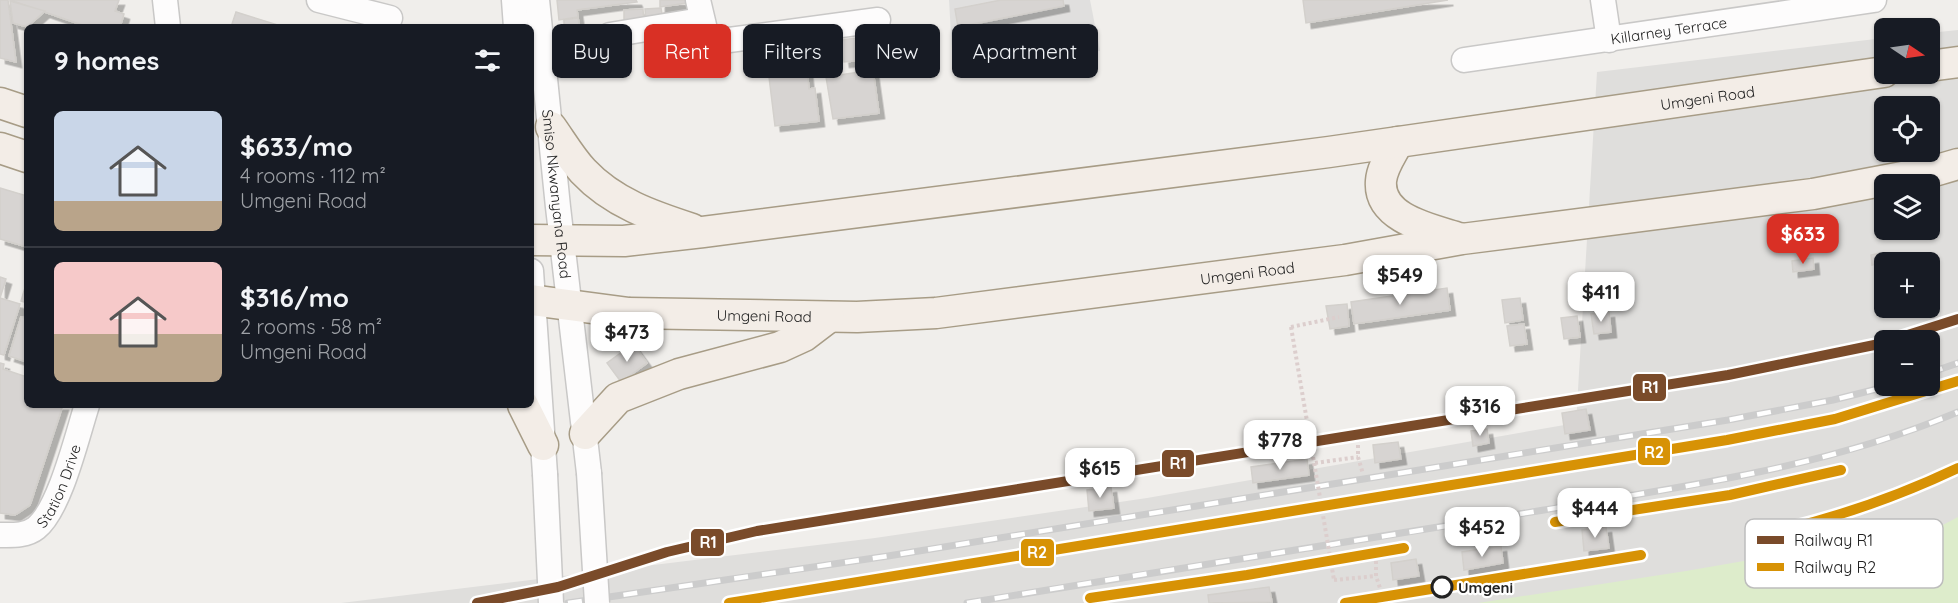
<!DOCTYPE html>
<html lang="en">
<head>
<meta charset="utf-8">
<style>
	:root { --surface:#171b24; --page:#242831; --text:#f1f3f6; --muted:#9ea1a6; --line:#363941; --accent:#d93025 }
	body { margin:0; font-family:Quicksand,sans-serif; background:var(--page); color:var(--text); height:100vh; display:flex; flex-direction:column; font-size:22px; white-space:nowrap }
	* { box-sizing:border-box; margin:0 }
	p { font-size:20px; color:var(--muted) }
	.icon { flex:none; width:33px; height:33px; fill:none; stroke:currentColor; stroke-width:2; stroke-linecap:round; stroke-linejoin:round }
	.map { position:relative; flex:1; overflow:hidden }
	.details { position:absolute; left:24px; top:24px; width:510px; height:384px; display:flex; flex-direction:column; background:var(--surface); border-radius:9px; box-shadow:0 2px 4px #0004 }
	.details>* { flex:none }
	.hud { position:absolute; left:552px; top:24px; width:570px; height:54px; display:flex; gap:12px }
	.needle { width:39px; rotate:103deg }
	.buttons { position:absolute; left:1874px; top:18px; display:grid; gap:12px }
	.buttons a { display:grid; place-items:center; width:66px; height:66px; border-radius:9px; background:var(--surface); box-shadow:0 2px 4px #0004; font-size:30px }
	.price { position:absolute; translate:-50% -51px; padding:0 14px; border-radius:12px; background:#fff; color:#222; font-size:20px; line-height:39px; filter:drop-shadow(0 2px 3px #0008) }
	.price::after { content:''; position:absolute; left:50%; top:36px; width:18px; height:14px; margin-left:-9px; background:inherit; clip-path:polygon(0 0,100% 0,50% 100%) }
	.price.current { background:var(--accent); color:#fff }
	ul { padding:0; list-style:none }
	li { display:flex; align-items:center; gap:18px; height:150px; padding:0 30px }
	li+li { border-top:2px solid var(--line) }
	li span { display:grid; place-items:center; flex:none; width:168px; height:120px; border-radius:9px; color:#555 }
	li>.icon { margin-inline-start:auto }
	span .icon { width:72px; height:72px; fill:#fffc; stroke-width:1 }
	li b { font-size:26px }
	h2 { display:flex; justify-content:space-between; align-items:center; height:72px; padding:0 30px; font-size:26px }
	.tag { padding:0 21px; border-radius:9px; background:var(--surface); box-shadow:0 2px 4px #0004; font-size:21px; line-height:54px }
	.tag.current { background:var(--accent); color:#fff }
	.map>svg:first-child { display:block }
	.residential { fill:#dfdedc; fill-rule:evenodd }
	.grass { fill:#ddeccb }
	.parking { fill:#e0dfde }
	.building { fill:#d7d4d2; stroke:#d3d0cc; stroke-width:1.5; filter:url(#shadow) }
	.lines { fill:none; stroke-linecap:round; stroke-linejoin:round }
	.minor-casing { stroke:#c9c8c7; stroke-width:27 }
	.major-casing { stroke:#a79c86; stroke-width:33 }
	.path { stroke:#dccecd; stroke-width:4; stroke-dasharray:3 3; stroke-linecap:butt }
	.minor { stroke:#fdfcfc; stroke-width:24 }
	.major { stroke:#f3ede7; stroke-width:30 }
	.rail-casing { stroke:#ccc; stroke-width:7 }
	.rail { stroke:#fff; stroke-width:4.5; stroke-dasharray:14; stroke-linecap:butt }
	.minor-bridge-casing { stroke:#c9c8c7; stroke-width:27; stroke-linecap:butt }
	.path-bridge { stroke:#dccecd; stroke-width:4; stroke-dasharray:3 3; stroke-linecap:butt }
	.minor-bridge { stroke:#fdfcfc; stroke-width:24 }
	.rail-1-casing { stroke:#fff; stroke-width:15 }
	.rail-2-casing { stroke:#fff; stroke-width:15 }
	.rail-1 { stroke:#7a4b2a; stroke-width:10 }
	.rail-2 { stroke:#d79205; stroke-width:10 }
	.stop-dot { fill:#fff; stroke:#222; stroke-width:3 }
	.labels { text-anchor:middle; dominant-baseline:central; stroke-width:4.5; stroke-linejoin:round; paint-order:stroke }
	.street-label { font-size:15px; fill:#222; stroke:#fff }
	.stop-label { font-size:15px; font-weight:bold; fill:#222; stroke:#fff; text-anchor:start }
	.key { fill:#fff; stroke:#bdbdbd; stroke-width:1.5 }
	.key-label { font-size:16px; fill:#222 }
	.line-badge { stroke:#fff; stroke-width:2 }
	.badge-label { font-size:16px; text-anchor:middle; font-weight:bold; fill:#fff }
</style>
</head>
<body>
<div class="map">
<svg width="1958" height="603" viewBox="0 0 1958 603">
	<defs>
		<filter id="shadow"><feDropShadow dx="5.5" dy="5.5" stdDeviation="0" flood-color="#0004"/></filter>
	</defs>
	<rect width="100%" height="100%" fill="#f0eeeb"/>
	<!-- residential -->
	<path class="residential" d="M1958,30V603H341L875,538L1147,498L1576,423L1597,72L1884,38V74H1929V33ZM1884,106H1929V152H1884ZM1884,184H1929V230H1884ZM1884,262H1929V308H1884ZM1884,340H1929V386H1884Z"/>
	<!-- grass -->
	<path class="grass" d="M1958,517V603H1478L1686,571L1939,527Z"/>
	<!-- parking -->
	<path class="parking" d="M949,0H1090L1100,51L953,68Z"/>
	<!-- building -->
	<g class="building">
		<path d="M0,0H8L16,62L0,58Z"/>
		<path d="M10,0H119L115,11L124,14L120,27H88Z"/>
		<path d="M557,0H636L637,2L577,10L578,17L559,20Z"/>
		<path d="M660,0H687V3L660,7Z"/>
		<path d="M1001,0H1063L1064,6L958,27L955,9Z"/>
		<path d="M1303,0H1448L1306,23Z"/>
		<path d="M10,1L45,11L27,27L13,23Z"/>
		<path d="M661,8L663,20L646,21L645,9Z"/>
		<path d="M643,9L644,25L624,26V10Z"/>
		<path d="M236,12L284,27H231Z"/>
		<path d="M578,18L580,29L565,31L564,20Z"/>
		<path d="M688,24L692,55L670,58L666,27Z"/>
		<path d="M1069,30L1071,50L958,63L956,43Z"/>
		<path d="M873,36L874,48L862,49L864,60L844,62L841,40Z"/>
		<path d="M793,46L795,67L764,71L762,50Z"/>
		<path d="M807,69L809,89L815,88L819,121L775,126L769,77L779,76V72Z"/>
		<path d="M873,70L879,113L833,119L826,77Z"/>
		<path d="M0,188L27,196V247L0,239Z"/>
		<path d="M1880,253L1882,263L1872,265L1871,255Z"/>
		<path d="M1813,258L1814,269L1793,272L1792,261Z"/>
		<path d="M0,277L6,279L0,298L20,304L4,355L0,354Z"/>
		<path d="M27,281V303L21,301Z"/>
		<path d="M1447,288L1450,310L1354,324L1351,302Z"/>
		<path d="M1520,298L1523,320L1505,323L1502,300Z"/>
		<path d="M1347,304L1349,326L1330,329L1326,306Z"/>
		<path d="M1609,312L1611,332L1594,334L1591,314Z"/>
		<path d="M1577,316L1580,337L1564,339L1561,318Z"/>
		<path d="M21,317L27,319V362L9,356Z"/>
		<path d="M1524,324L1527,344L1510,346L1507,326Z"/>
		<path d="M633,344L647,363L621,382L607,363Z"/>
		<path d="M0,363L4,364L3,369L27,377V405H63L30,505L15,515L0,513Z"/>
		<path d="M1586,409L1590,430L1565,434L1562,413Z"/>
		<path d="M1487,429L1489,443L1473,446L1471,431Z"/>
		<path d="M1398,442L1401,459L1375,463L1373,445Z"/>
		<path d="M1307,459L1309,475L1253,483L1251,467Z"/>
		<path d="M1111,487L1114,508L1089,511L1087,490Z"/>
		<path d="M1606,527L1609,548L1584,551L1582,530Z"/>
		<path d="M1501,546L1503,563L1464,570L1462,552Z"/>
		<path d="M1416,559L1419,576L1393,580L1391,563Z"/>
		<path d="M1269,587L1272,602L1209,603L1208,595Z"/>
	</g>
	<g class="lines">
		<!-- minor casing -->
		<g class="minor-casing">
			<g id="minor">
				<path d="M165,0L168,27"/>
				<path d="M319,0L390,18"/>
				<path d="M514,0L516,27"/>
				<path id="s1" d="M537,0L558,207L589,473"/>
				<path d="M698,0L707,38L714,42L878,20"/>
				<path d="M1603,0L1609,40"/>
				<path d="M610,35L701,20"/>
				<path id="s2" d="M1464,60L1874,0"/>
				<path d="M531,271L545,474"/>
				<path id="s3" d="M0,535C12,535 26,536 36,528C60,509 77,436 87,405"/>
			</g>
		</g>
		<!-- major casing -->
		<g class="major-casing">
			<g id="major">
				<path d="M1929,66L1958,62"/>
				<path d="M0,103L27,112"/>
				<path d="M551,127C561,141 571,158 583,171C613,203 652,216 692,229"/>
				<path d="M1398,142C1392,154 1382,167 1381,181C1378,219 1431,229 1459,238"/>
				<path d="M0,148L27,157"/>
				<path id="s4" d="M531,240L624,241L703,232L1329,152L1884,72"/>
				<path id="s5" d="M531,300L629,313L857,317L936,313L1345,260L1462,239L1813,194L1934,171L1958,164"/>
				<path d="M523,405L543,445"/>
				<path d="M585,434L618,398L679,374L780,347L804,336L829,317"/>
			</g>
		</g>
		<!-- path -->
		<g class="path">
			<path d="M1291,327L1339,317"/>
			<path d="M1358,439V457L1363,474"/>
			<path d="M1315,463L1358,457"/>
			<path d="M1376,561V576L1381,591"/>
			<path d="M1334,580L1376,576"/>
		</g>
		<!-- minor -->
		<use href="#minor" class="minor"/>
		<!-- major -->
		<use href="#major" class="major"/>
		<!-- rail casing -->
		<g class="rail-casing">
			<g id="rail">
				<path d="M1892,340L1958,319"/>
				<path d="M1929,373L1958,363"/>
				<path d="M477,603L558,587L667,552L757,531L1728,375L1884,343"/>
				<path d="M568,603L888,556L1728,420L1833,400L1889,386"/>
				<path d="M729,603L1727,440L1835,419L1958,381"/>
				<path d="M967,603C1159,571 1352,542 1544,510C1685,486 1825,468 1958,412"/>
			</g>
		</g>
		<!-- rail -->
		<use href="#rail" class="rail"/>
		<!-- minor-bridge casing -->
		<g class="minor-bridge-casing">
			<g id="minor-bridge">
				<path d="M589,473L597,603"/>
				<path d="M545,474L551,603"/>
			</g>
		</g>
		<!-- path-bridge -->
		<path class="path-bridge" d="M1291,327L1334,580"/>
		<!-- minor-bridge -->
		<use href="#minor-bridge" class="minor-bridge"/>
		<!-- rail-1 casing -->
		<g class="rail-1-casing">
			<g id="rail-1">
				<path d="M1892,340L1958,319"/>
				<path d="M477,603L558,587L667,552L757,531L1728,375L1884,343"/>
			</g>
		</g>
		<!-- rail-2 casing -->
		<g class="rail-2-casing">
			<g id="rail-2">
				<path d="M1555,522L1730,495L1841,470"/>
				<path d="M1786,529C1845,515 1903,494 1958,468"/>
				<path d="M1090,598L1247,575L1404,548"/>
				<path d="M729,603L1727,440L1835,419L1958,381"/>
				<path d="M1345,603L1641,555"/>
			</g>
		</g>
		<!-- rail-1 -->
		<use href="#rail-1" class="rail-1"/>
		<!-- rail-2 -->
		<use href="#rail-2" class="rail-2"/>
	</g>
	<!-- markers -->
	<circle class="stop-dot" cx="1442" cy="587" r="10"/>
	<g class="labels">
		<!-- street labels -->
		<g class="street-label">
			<text stroke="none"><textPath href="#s2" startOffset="207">Killarney Terrace</textPath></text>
			<text stroke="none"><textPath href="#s4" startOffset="1186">Umgeni Road</textPath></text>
			<text stroke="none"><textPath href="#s1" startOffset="195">Smiso Nkwanyana Road</textPath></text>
			<text stroke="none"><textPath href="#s5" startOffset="720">Umgeni Road</textPath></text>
			<text stroke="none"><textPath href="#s5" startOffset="234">Umgeni Road</textPath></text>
			<text stroke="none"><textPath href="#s3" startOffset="86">Station Drive</textPath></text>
		</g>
		<!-- stop labels -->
		<g class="stop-label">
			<text x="1458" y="587">Umgeni</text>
		</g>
	</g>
	<!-- legend -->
	<rect x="1745" y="519" width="198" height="69" rx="9" class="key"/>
	<rect x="1757" y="536" width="27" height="8" fill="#7a4b2a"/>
	<rect x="1757" y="563" width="27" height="8" fill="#d79205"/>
	<g class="key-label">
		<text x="1794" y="546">Railway R1</text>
		<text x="1794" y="573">Railway R2</text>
	</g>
	<g class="line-badge">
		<rect x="1632" y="373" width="35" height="29" rx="6" fill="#7a4b2a"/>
		<rect x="1637" y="437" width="34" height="29" rx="6" fill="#d79205"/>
		<rect x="1161" y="449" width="34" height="29" rx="6" fill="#7a4b2a"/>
		<rect x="690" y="528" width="35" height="29" rx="6" fill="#7a4b2a"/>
		<rect x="1020" y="538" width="35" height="29" rx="6" fill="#d79205"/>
	</g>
	<g class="badge-label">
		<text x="1650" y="393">R1</text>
		<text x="1654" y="458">R2</text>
		<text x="1178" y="469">R1</text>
		<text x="708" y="548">R1</text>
		<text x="1037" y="558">R2</text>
	</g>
</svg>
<div class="buttons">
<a><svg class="needle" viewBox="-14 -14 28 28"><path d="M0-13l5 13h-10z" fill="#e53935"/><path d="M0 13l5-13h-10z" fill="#9ea1a6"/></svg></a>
<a><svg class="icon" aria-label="locate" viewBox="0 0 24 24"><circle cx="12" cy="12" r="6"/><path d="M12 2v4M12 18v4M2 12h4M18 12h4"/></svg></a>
<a><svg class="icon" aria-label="layers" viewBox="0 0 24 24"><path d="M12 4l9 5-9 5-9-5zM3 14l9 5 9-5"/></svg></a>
<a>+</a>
<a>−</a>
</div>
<b class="price current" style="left:1803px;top:265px">$633</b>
<b class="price" style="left:1400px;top:306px">$549</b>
<b class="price" style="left:1601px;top:323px">$411</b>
<b class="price" style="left:627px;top:363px">$473</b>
<b class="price" style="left:1480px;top:437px">$316</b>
<b class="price" style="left:1280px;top:471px">$778</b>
<b class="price" style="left:1100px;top:499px">$615</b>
<b class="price" style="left:1595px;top:539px">$444</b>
<b class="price" style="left:1482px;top:558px">$452</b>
<div class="hud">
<a class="tag">Buy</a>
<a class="tag current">Rent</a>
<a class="tag">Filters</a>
<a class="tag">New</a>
<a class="tag">Apartment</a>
</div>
<section class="details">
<h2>9 homes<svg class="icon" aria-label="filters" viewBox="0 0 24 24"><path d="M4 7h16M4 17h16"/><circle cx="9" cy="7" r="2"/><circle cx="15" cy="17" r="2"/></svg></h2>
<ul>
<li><span style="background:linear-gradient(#c9d6e8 75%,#b9a48a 0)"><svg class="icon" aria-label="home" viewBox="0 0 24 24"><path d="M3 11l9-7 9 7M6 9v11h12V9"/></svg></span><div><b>$633/mo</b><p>4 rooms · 112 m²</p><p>Umgeni Road</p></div></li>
<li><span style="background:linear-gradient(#f6c9c9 60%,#b9a48a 0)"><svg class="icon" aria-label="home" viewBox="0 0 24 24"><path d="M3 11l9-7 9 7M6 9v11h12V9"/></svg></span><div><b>$316/mo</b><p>2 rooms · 58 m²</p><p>Umgeni Road</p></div></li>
</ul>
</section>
</div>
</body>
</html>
